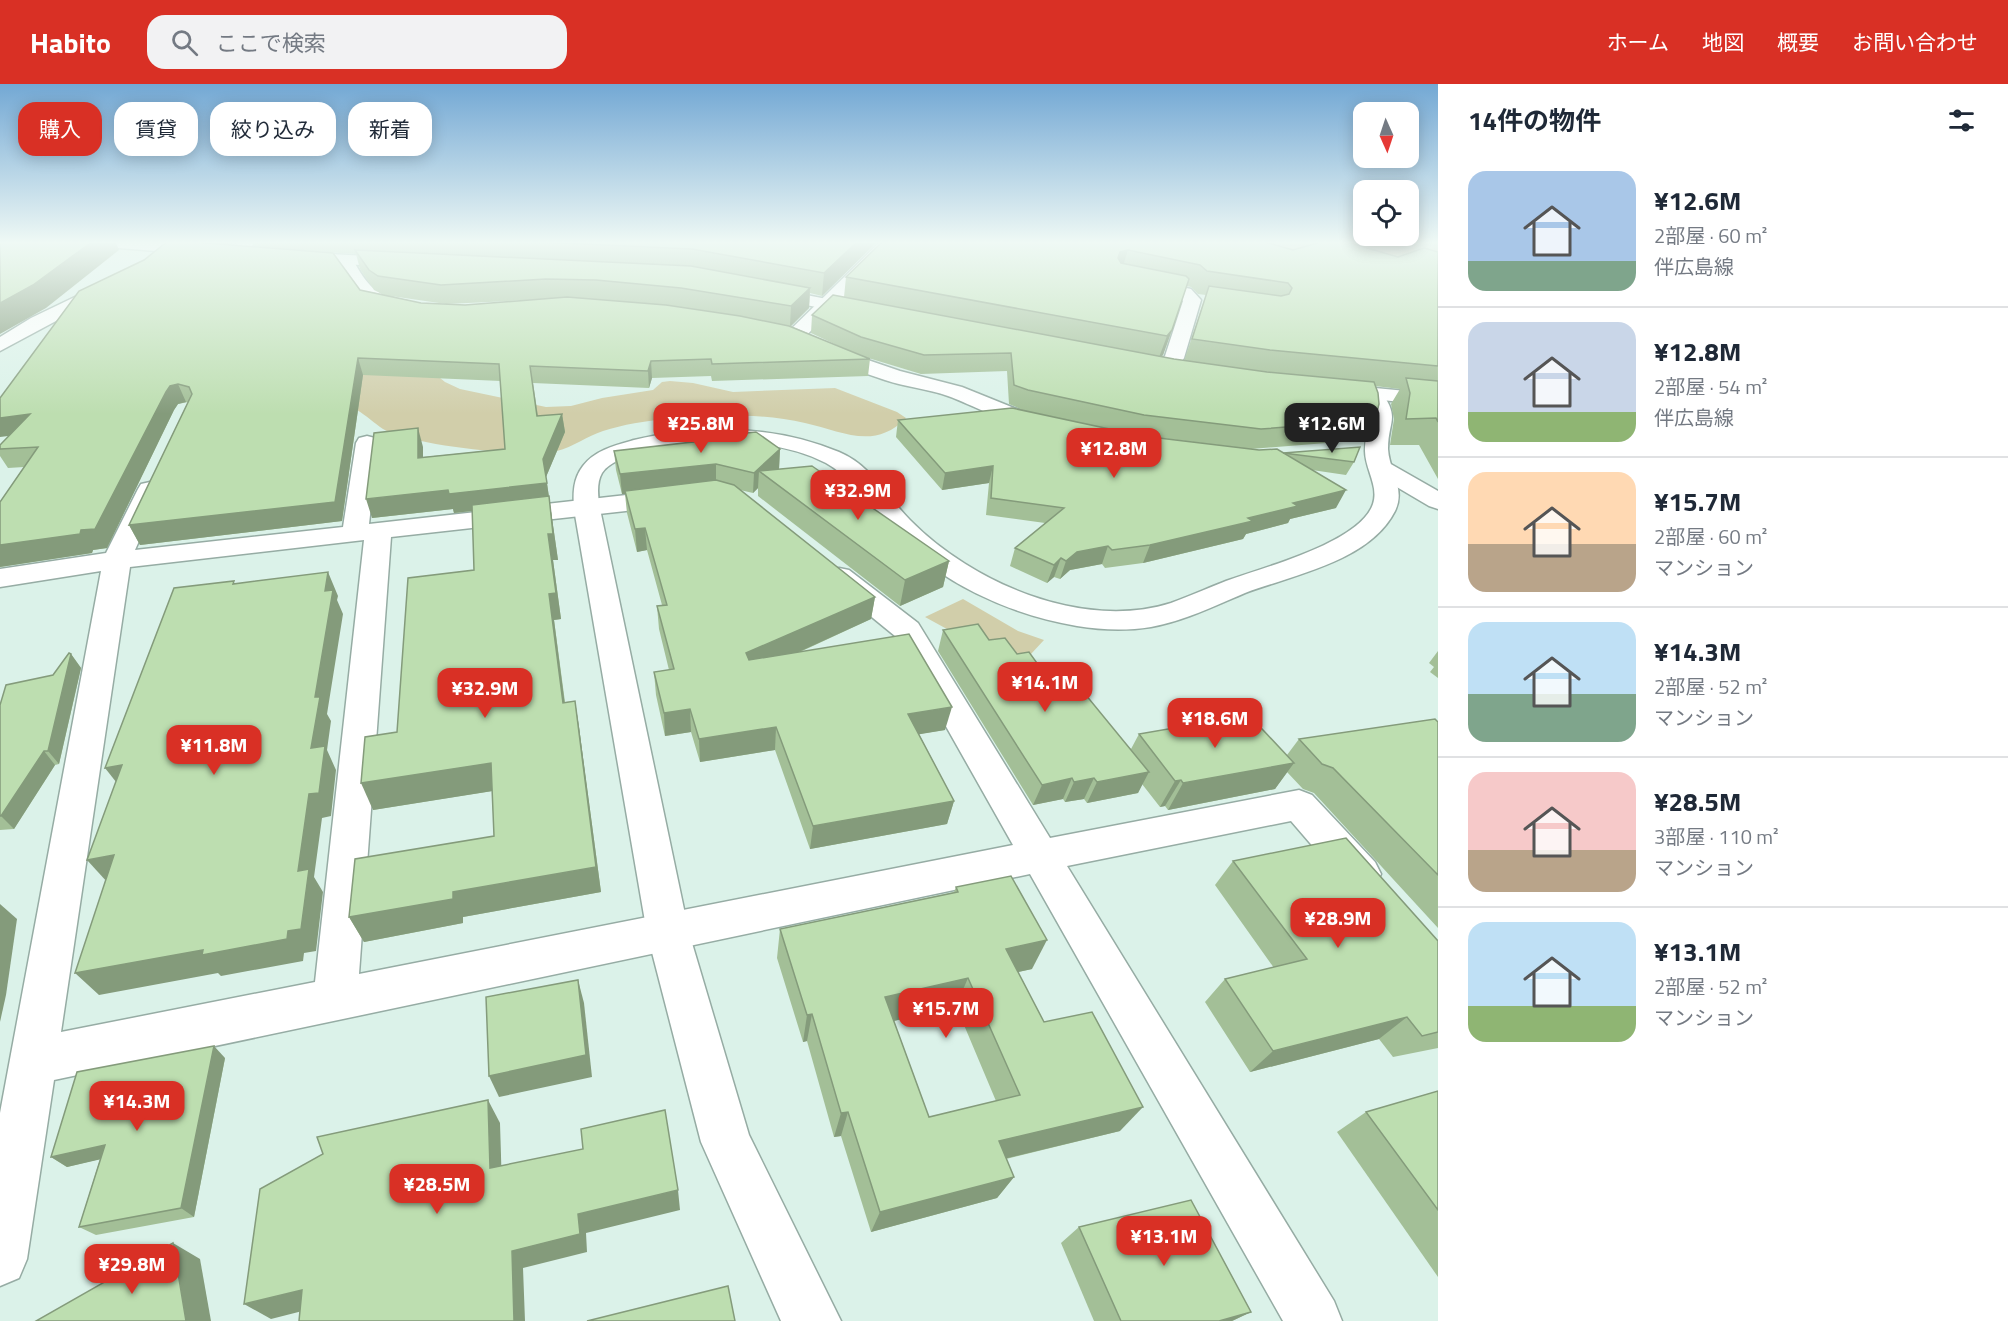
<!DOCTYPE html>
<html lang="ja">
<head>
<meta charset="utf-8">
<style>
	:root { --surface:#fff; --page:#f2f2f3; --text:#1f2937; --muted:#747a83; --line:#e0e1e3; --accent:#d93025 }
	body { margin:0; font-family:"Titillium Web","Noto Sans JP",sans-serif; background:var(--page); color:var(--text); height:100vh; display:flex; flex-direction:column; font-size:22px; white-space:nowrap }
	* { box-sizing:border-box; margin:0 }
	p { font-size:20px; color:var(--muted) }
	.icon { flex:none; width:33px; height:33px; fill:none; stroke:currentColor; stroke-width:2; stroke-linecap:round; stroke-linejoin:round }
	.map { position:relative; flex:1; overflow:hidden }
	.sheet { display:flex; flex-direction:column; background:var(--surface); width:570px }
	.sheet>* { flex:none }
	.guide { position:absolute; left:18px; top:18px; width:570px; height:54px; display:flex; gap:12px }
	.needle { width:39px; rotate:177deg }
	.buttons { position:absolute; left:1353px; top:18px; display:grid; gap:12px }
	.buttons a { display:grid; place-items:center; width:66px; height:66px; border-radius:12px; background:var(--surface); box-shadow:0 3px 15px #0003; font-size:30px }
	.price { position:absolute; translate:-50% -51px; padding:0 14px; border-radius:12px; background:var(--accent); color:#fff; font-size:20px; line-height:39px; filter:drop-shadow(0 2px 3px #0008) }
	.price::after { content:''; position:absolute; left:50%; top:36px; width:18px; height:14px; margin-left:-9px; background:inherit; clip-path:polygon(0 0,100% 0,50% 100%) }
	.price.selected { background:#222; color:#fff }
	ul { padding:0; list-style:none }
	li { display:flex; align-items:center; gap:18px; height:150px; padding:0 30px }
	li+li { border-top:2px solid var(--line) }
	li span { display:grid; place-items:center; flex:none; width:168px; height:120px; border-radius:18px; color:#555 }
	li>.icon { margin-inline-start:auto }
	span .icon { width:72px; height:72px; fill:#fffc; stroke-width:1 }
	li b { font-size:26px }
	h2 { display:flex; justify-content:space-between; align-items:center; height:72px; padding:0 30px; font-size:26px }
	.pill { padding:0 21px; border-radius:18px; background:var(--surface); box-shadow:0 3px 15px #0003; font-size:21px; line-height:54px }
	.pill.selected { background:var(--accent); color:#fff }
	header { display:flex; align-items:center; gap:36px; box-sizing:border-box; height:84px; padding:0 30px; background:var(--accent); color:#fff }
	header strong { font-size:28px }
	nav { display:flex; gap:33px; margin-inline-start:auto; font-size:21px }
	.search { width:420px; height:54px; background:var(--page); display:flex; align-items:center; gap:15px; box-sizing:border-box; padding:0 21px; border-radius:18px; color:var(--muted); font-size:22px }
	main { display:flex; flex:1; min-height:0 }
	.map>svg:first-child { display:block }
	.green { fill:#d1ceaa }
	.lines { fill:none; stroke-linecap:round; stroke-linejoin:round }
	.minor-casing { stroke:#96aca4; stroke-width:3 }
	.tertiary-casing { stroke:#96aca4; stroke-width:3 }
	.secondary-casing { stroke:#96aca4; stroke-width:3 }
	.minor { fill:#fff; fill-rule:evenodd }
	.tertiary { fill:#fff; fill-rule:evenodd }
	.secondary { fill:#fff; fill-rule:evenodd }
	.wall { fill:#a3bf97; fill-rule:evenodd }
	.shaded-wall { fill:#849b7b }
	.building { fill:#bddeb0; stroke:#849b7b; stroke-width:1.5; fill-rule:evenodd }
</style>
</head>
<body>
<header>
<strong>Habito</strong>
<div class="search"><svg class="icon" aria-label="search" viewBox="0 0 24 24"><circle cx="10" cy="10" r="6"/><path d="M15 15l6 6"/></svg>ここで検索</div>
<nav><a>ホーム</a><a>地図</a><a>概要</a><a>お問い合わせ</a></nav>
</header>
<main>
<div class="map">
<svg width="1438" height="1237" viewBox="0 0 1438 1237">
	<rect width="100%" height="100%" fill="#dbf2e9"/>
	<!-- green -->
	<g class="green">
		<path d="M1189,157H1438V184Z"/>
		<path d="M429,285L445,298L460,305L546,323L571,322L602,314L653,306L662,298L670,297L693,299L733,308L835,304L897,328L906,334C874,367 842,347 805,339C782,334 757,331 733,332C690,333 644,334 603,347C587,352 573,363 557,367C526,374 409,361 383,345C374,339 367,332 357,326L348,287Z"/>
		<path d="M963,515L1018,547L1044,556L1018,584L925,533Z"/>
	</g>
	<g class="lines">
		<!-- minor casing -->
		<g class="minor-casing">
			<g id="minor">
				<path d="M239,157H257L241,171H229L227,168Z"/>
				<path d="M881,157H898L802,256H788L786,252L788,248Z"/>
				<path d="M346,172L352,174C368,203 374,210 408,219L411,223L408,227C400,229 393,226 385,224C360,217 351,201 338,180L340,174Z"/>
				<path d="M1141,194L1191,205L1201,216L1184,274L1174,290H1160L1157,286L1158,279L1165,272L1183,217L1179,213L1135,203L1133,199Z"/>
				<path d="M106,198L112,199L114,203L112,207L0,267V253L31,234Z"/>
				<path d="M827,262L900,287L962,303L1014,324L1048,333L1051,338L1048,343C1021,349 974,321 948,312C928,305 906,303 885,296C863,289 842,280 820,272L817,268L820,264Z"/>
				<path d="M367,352L375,354L378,359L369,440L671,406L680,409L684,414L680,419L671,422L391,453L359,890L1013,761L895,552L829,498L825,492L829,486L839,484L849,486L918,539L1050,754L1299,706L1312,711L1375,778L1381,790L1375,802L1361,807L1347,802L1291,737L1067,782L1334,1217L1342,1237H1283L1030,790L54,996L27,1175L19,1194L0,1202V1029L101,487L0,503V485L106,469L138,405L141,400L150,398L159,400L162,405L135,466L343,443L356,359L359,354ZM364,456L315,898L61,948L130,483Z"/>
				<path d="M1381,377L1389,379L1438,407V425L1429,422L1373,389L1369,384L1373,379Z"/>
			</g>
		</g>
		<!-- tertiary casing -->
		<g class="tertiary-casing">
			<path id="tertiary" d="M1373,304L1380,306C1401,335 1388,336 1388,365C1389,387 1406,405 1395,427C1370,477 1293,491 1245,509C1214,522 1184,537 1151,543C1126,547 1101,546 1077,542C1008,530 940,499 891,447C869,423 856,396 826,379C775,352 694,354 639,369C627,373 610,377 602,389C596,399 598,414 600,425L689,849L749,1051L841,1237H781L701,1058L647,849L574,425C573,409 573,395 583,382C595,366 616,361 634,356C701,340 775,341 839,368C872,382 886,412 910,436C972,499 1083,547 1171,519C1190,512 1208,504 1226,497C1261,484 1360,459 1373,420C1379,402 1365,385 1365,367C1365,338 1378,342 1362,310L1366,306Z"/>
		</g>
		<!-- secondary casing -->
		<g class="secondary-casing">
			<g id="secondary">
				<path d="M86,157C107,157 204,154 214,166L206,171L94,162Z"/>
				<path d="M293,168L404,174L412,179L404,184L287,176L285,173Z"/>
				<path d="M765,203L868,223L874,224L877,228L874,232L868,233L759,212L756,208L759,204Z"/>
				<path d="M1333,300L1438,310V322L1326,310L1323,306L1326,302Z"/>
			</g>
		</g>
		<!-- minor -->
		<use href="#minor" class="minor"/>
		<!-- tertiary -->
		<use href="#tertiary" class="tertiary"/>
		<!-- secondary -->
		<use href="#secondary" class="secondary"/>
	</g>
	<!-- wall -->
	<g class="wall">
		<path d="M168,157H236L231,161L360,206L382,210L374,206L360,185L356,170L254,163L252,157H878L822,212L810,209L809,224L791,242L843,264L811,249L812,231L844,213L846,193L883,157L1293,166L1398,173L1438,168V395L1419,361H1390L1394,335L1391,320L1400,305L1375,302V336L1364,356L1251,365L1136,351L1023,326L1009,320L1007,287L921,290L865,273L870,275L868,292L712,297L711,292L652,294L649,304L533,299L538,332L562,330L565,348L546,393L558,476H553L561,535L554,536L565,618L575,617L579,643L601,808L463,833V839L364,858L349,833L494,752L492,707L373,726L397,648L474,486L472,427L454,429L453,425L372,434L423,363V373L505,365L501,297L363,291L342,437L140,461L129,441L188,318L178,320L174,326L107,464L93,466L92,469L0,483V418L24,383L8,384L0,372V361L9,352L144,176ZM1187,202L1191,203L1198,210L1206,211L1184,277L1161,273L1163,271L1172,246ZM391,212L446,220L550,215L465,221L421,219Z"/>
		<path d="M898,336L1142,352L1283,369L1354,378L1346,391L1312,386L1336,424L1290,435L1288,439L1246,450L1243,455L1143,479L1105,484L1102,480L1070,486L1060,495L1054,493L1047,499L1010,482L1015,464L1045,439L986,431L989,399L942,406L896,353Z"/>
		<path d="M709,353L780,365L779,385L778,386L949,477L943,503L900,522L758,412V404L753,409L740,406L875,513L871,535L800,568L945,646L919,650L954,717L947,740L810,765L775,666L700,678L691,648L665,652L656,611L654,588L669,586L659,545L657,522L662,521L647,466L637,468L627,429L625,410H622L616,386L614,367L709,356Z"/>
		<path d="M943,546L989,556L1039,582L1060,596L1131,665L1139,650L1287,671L1299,655L1438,638V844L1314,709L1303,705L1287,688L1275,705L1168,726L1165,722L1160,723L1142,700L1138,709L1087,719L1084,715L1065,718L1063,715L1033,721L938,567Z"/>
		<path d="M1438,567V594L1430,588L1434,583L1429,579Z"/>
		<path d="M71,570L81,584L59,680L55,681L14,745L0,746V621L53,591Z"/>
		<path d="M1233,777L1438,857V964L1393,973L1379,955L1250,988L1205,918L1225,895L1274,884L1215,801Z"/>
		<path d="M956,803L1032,885L1018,888L1044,938L1120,1047L1006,1075L1014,1093L997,1114L871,1148L841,1052L834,1053L807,957L803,958L777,874L780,845L954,808ZM956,922L996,1017L929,1033L894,937Z"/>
		<path d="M225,974L194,1133L96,1151L79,1143L100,1075L67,1083L51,1073Z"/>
		<path d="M1438,1007V1193L1337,1048L1366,1028Z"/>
		<path d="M1079,1143L1251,1228L1232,1237H1094L1061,1159Z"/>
	</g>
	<!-- shaded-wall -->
	<g class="shaded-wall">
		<path d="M93,157H115L119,166L46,224L0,250V219Z"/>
		<path d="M858,157H878L822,212L824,189Z"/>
		<path d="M1128,166L1121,188L1113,190L1120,168Z"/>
		<path d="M810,204L809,224L790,243L791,222Z"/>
		<path d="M1172,246L1163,271L1158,276L1167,252Z"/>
		<path d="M358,274L363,291L342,437L140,461L129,441Z"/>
		<path d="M651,277L652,294L649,304L648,287Z"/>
		<path d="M178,300L186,318L178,320L174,326L107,464L93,466L92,469L0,483V461L81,446L166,308L170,302Z"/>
		<path d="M30,330L41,348L0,353V334Z"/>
		<path d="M562,330L565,348L546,393L543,375Z"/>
		<path d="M418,344L423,363V392L418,374Z"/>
		<path d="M780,365L779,385L768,394L759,387L758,404L753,409L754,389Z"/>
		<path d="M716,380V400L625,407V410H622L620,390Z"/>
		<path d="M993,382L989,399L942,406L945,389Z"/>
		<path d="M547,399L558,476H553L561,535L554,536L568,645L563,619L549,510L548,450L550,418L454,429L453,425L372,434L366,415L448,406Z"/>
		<path d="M1346,406L1336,424L1290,435L1288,439L1246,450L1243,455L1143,479L1150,461L1248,434L1293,419Z"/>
		<path d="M645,444L647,466L637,468L635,445Z"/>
		<path d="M1108,462L1102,480L1070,486L1060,495L1066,477L1077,468Z"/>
		<path d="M1061,474L1054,493L1047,499L1054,481Z"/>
		<path d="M949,477L943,503L900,522L905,496Z"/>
		<path d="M328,488L338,512L337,516L343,530L327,630L331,637L327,666L336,686L331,732L322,734L314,793L323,808L316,867L304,869L303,877L221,892L218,889L99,911L75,889L298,787L311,664L315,613L325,507Z"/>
		<path d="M875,513L871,535L746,592V569Z"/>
		<path d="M71,570L81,584L59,680L48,667Z"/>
		<path d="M575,617L579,643L601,808L463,833V839L364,858L349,833L453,808L596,783Z"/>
		<path d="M952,623L945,646L903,653L908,630Z"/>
		<path d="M690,625L691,648L665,652L664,629Z"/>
		<path d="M776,643L775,666L700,678L699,655Z"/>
		<path d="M44,667L55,681L14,745L1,732Z"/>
		<path d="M491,679L499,706L373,726L361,699Z"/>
		<path d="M1294,679L1275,705L1168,726L1183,699Z"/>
		<path d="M122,681L124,708L105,684Z"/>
		<path d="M1149,688L1138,709L1087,719L1097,698Z"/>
		<path d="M1072,694L1063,715L1033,721L1042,701Z"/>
		<path d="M1094,694L1084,715L1065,718L1074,698Z"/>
		<path d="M1181,696L1165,722L1160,723L1175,697Z"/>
		<path d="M954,717L947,740L810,765L813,742Z"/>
		<path d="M114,771L108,799L87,776Z"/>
		<path d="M0,820L17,835L6,911L0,938Z"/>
		<path d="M1047,856L1032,885L992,894L1006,865Z"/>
		<path d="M968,894L956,922L877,941L885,913Z"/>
		<path d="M578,896L584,919L592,993L499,1013L489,992Z"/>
		<path d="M812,930L807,957L803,958L807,931Z"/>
		<path d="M1407,933L1379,955L1250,988L1273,967Z"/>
		<path d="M214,962L225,974L194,1133L181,1124Z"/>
		<path d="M488,1016L500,1039L502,1105L490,1084Z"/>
		<path d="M1143,1023L1120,1047L983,1080L999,1057Z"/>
		<path d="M848,1028L841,1052L834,1053L841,1029Z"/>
		<path d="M105,1061L119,1071L67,1083L51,1073Z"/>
		<path d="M1014,1093L997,1114L871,1148L880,1128Z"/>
		<path d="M678,1106L680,1126L586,1149L587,1168L523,1184L525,1237H514L512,1167L578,1130Z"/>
		<path d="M173,1159L200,1175L211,1237H186Z"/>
		<path d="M302,1206L326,1221L271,1235L244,1220Z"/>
		<path d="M1251,1228L1232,1237H1219Z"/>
	</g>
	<!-- building -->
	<g class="building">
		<path d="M0,157H93L33,201L0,219Z"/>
		<path d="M168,157H180L333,169L360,206L421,219L465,221L567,213L666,221L740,232L789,242L870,275L712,280L711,275L651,277L648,287L530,282L537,332L562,330L543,375L547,399L449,410L448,406L366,415L374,349L418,344V374L505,365L499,280L358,274L335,418L129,441L192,310L189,303L178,300L170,302L166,308L95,445L81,446L80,450L0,461V418L38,363L0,365V361L30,330L0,334V314L79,207L144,176Z"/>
		<path d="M519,157H858L824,189L692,165Z"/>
		<path d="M883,157H1261L1293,166L1324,157H1343L1398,173L1424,164L1438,168V282L1270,266L1192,255L1209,202L1281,212L1289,210L1292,204L1288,199L1207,187L1200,181L1128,166L1120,168L1118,174L1121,179L1186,192L1189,195L1172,246L1167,252L846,193Z"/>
		<path d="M355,166L691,182L810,204L791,222L681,204L596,196L546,195L441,201L378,192L369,186Z"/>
		<path d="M833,211L1174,275L1267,288L1374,298L1378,309L1379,320L1375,336L1261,345L1144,331L1028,306L1014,301L1011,269L924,271L861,253L812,231Z"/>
		<path d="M1406,294L1438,297V338L1436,334L1406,335L1410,309Z"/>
		<path d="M1012,324L1142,352L1259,366L1277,365L1346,406L1293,419L1298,422L1248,434L1253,437L1150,461L1112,466L1108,462L1077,468L1066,477L1061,474L1054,481L1015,464L1064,424L991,414L993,382L945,389L898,336Z"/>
		<path d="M756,348L780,365L754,389L716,380L620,390L614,367L710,356L709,353Z"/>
		<path d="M1360,363L1354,378L1283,369Z"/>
		<path d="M812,382L949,477L905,496L759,387Z"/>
		<path d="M716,396L734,401L875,513L746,569L749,576L909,550L952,623L908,630L954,717L813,742L776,643L699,655L690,625L664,629L654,588L674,585L657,522L667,521L645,444L635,445L625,407Z"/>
		<path d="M549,412L553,450H548L556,509L549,510L563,619L575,617L596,783L453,808V815L349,833L355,775L494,752L491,679L361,699L365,653L397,648L408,494L474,486L472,421Z"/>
		<path d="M328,488L325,507L333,506L315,613H320L311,664L325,662L319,709L309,710L298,787L309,785L301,845L288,847L287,855L202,871L203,866L75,889L114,771L87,776L122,681L105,684L174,504L234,497L233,500Z"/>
		<path d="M978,540L989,556L1005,554L1017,570L1029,568L1039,582L1047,580L1060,596L1072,594L1149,688L1097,698L1094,694L1074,698L1072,694L1042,701L943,546Z"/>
		<path d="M69,569L71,570L48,667H44L1,732H0V621L6,601L53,591Z"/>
		<path d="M1249,631L1294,679L1183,699L1181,696L1175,697L1139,650Z"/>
		<path d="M1435,635L1438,638V791L1333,684L1322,680L1299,655Z"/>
		<path d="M1346,754L1438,857V948L1422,952L1407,933L1273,967L1225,895L1307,875L1233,777Z"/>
		<path d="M1011,792L1047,856L1006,865L1044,938L1092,928L1143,1023L999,1057L1014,1093L880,1128L848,1028L841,1029L812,930L807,931L780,845L958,808L956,803ZM968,894L1020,1011L929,1033L885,913Z"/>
		<path d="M578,896L586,971L489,992L486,913Z"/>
		<path d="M214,962L181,1124L79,1143L105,1061L51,1073L77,988Z"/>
		<path d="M1438,1007V1126L1366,1028Z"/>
		<path d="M488,1016L490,1084L583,1065L581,1045L665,1026L678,1106L578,1130L580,1150L512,1167L514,1237H299L302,1206L244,1220L260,1105L323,1070L317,1053Z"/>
		<path d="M1191,1116L1251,1228L1219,1237H1121L1079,1143Z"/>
		<path d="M173,1159L186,1237H36Z"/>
		<path d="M728,1202L735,1237H587Z"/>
	</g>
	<!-- sky -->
	<linearGradient id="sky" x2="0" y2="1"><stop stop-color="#73a8d4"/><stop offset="0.48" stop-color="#eff9f5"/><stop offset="1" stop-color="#eff9f5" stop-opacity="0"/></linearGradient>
	<rect width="1438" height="330" fill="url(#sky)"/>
</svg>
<div class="buttons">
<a><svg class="needle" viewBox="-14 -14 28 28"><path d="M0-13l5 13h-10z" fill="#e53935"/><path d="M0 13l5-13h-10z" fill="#747a83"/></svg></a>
<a><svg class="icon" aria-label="locate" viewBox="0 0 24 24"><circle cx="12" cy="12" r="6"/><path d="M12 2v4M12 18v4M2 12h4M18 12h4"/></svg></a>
</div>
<b class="price" style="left:701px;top:370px">¥25.8M</b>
<b class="price selected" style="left:1332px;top:370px">¥12.6M</b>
<b class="price" style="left:1114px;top:395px">¥12.8M</b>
<b class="price" style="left:858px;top:437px">¥32.9M</b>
<b class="price" style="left:1045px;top:629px">¥14.1M</b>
<b class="price" style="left:485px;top:635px">¥32.9M</b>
<b class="price" style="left:1215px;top:665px">¥18.6M</b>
<b class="price" style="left:214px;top:692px">¥11.8M</b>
<b class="price" style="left:1338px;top:865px">¥28.9M</b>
<b class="price" style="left:946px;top:955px">¥15.7M</b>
<b class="price" style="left:137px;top:1048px">¥14.3M</b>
<b class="price" style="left:437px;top:1131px">¥28.5M</b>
<b class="price" style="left:1164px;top:1183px">¥13.1M</b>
<b class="price" style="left:132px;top:1211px">¥29.8M</b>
<div class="guide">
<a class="pill selected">購入</a>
<a class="pill">賃貸</a>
<a class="pill">絞り込み</a>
<a class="pill">新着</a>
</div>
</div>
<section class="sheet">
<h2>14件の物件<svg class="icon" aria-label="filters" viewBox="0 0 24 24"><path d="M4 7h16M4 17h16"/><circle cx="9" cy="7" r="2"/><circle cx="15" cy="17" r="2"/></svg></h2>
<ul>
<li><span style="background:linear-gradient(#a9c7e8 75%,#7fa58c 0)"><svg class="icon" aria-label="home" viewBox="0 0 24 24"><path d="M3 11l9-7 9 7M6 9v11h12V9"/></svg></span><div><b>¥12.6M</b><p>2部屋 · 60 m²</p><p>伴広島線</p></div></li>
<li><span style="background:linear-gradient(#c9d6e8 75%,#8fb573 0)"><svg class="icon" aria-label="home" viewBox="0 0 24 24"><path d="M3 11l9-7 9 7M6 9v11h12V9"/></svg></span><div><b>¥12.8M</b><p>2部屋 · 54 m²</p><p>伴広島線</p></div></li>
<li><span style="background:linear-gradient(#ffd9b3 60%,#b9a48a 0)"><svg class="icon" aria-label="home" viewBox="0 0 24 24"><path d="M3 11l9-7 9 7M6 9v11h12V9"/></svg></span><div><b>¥15.7M</b><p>2部屋 · 60 m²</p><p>マンション</p></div></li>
<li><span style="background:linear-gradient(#bfe0f5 60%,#7fa58c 0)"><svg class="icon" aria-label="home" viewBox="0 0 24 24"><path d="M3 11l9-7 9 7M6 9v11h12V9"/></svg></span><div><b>¥14.3M</b><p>2部屋 · 52 m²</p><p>マンション</p></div></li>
<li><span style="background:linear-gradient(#f6c9c9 65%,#b9a48a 0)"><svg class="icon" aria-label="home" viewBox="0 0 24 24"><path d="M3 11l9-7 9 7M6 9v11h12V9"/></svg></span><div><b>¥28.5M</b><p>3部屋 · 110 m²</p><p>マンション</p></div></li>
<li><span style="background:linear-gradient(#bfe0f5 70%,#8fb573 0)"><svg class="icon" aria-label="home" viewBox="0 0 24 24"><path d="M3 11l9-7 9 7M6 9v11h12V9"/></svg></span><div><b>¥13.1M</b><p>2部屋 · 52 m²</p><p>マンション</p></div></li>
</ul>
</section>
</main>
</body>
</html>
